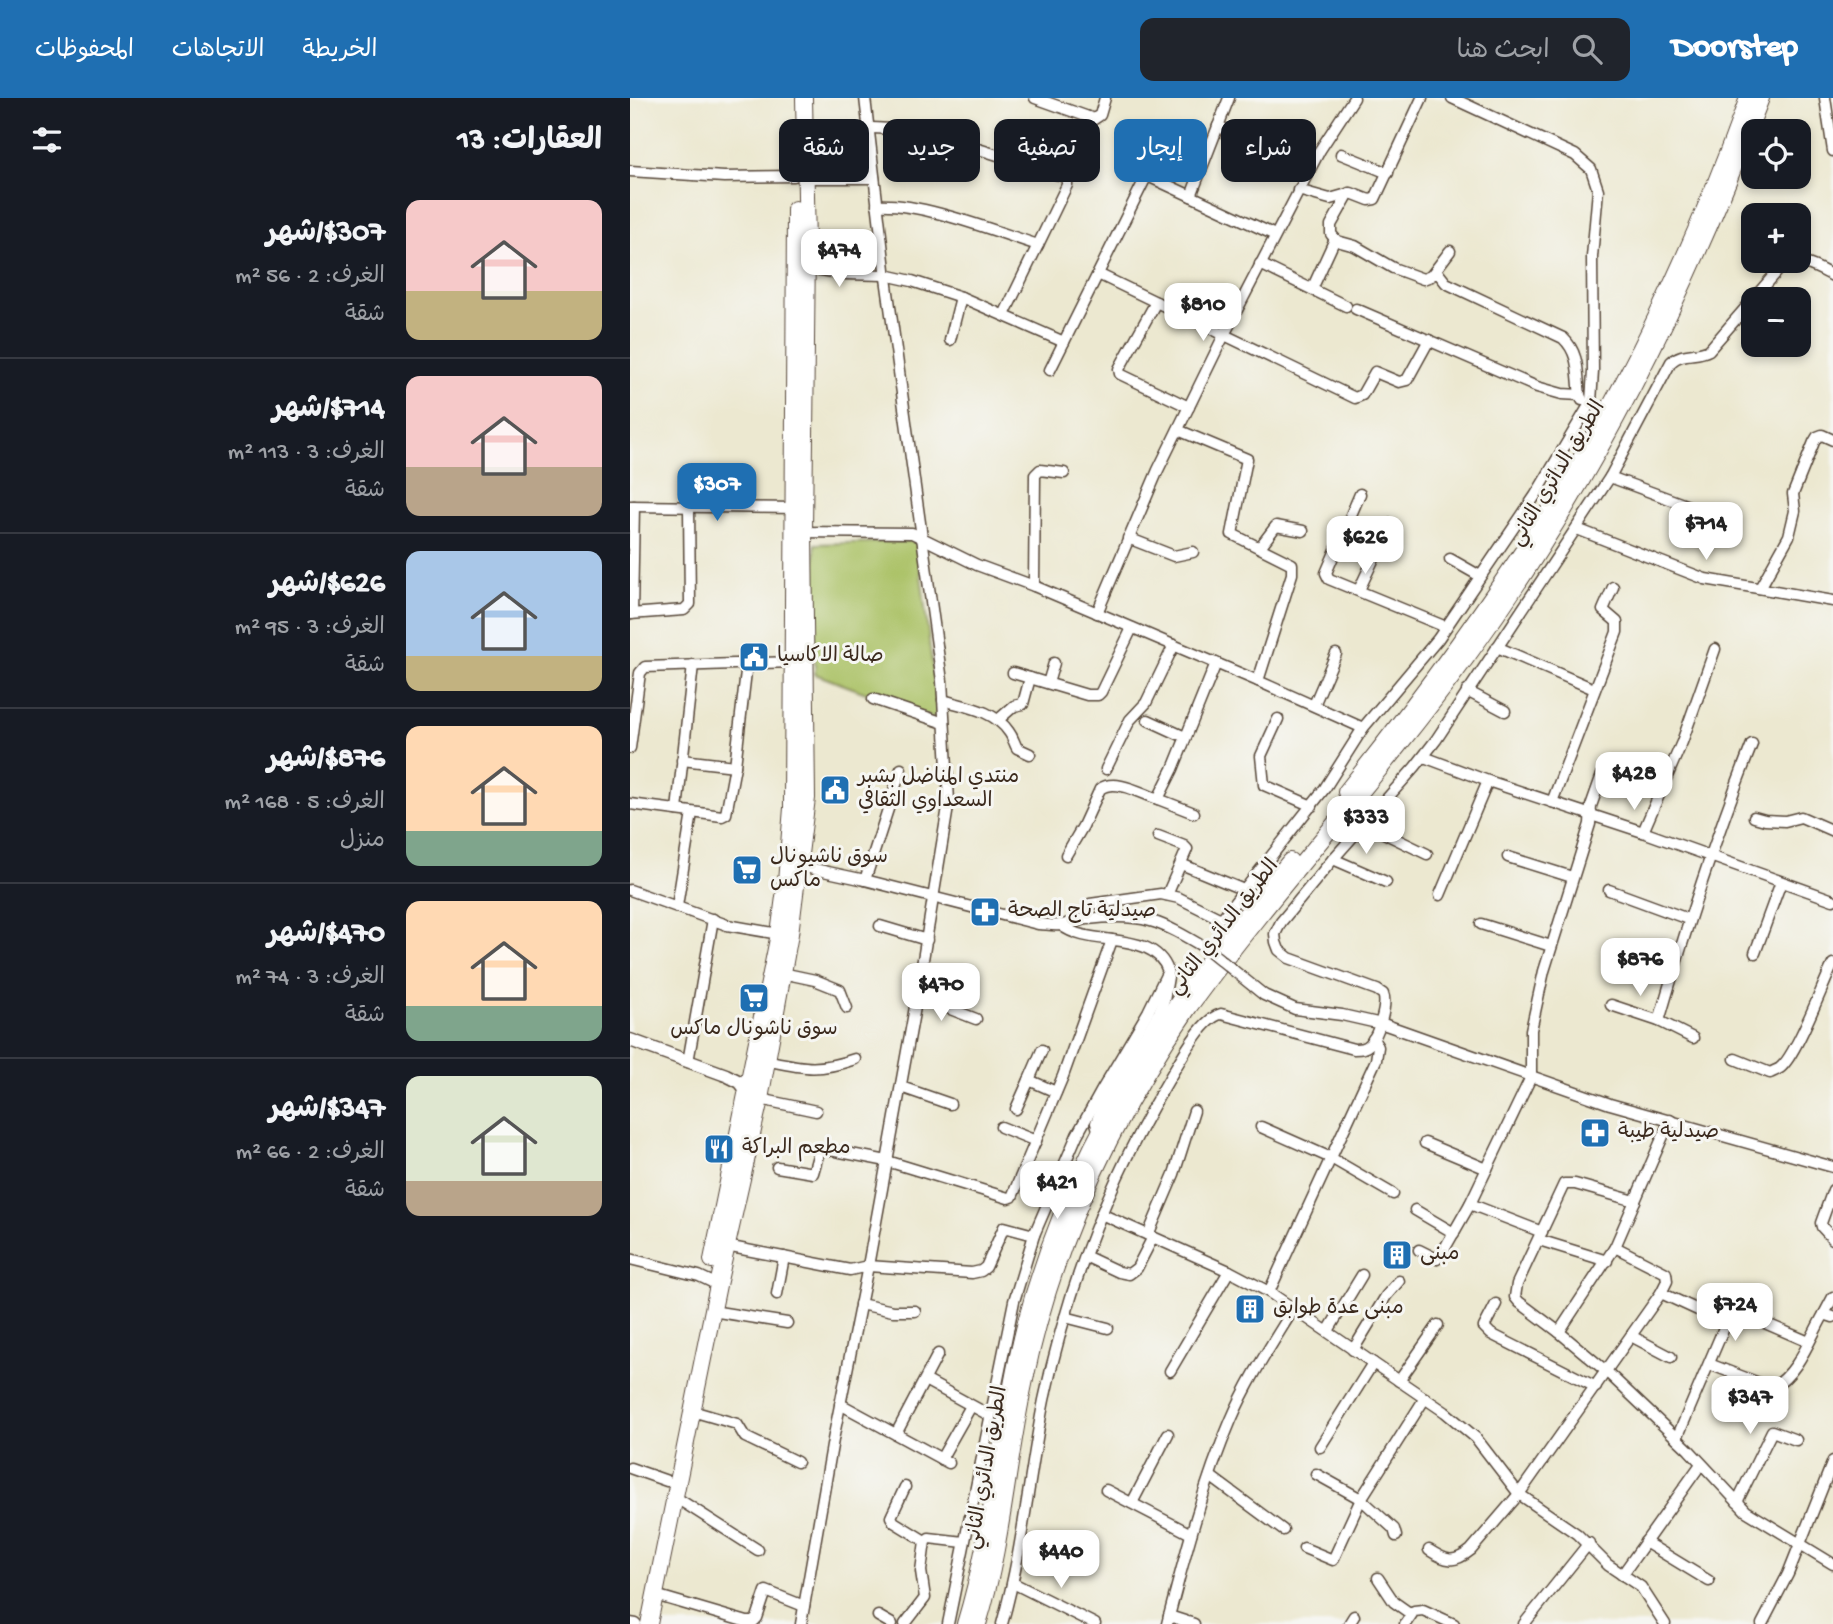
<!DOCTYPE html>
<html lang="ar">
<head>
<meta charset="utf-8">
<style>
	:root { --surface:#171b24; --page:#20242c; --text:#f1f3f6; --muted:#9ea1a6; --line:#363941; --accent:#1f6fb2 }
	body { margin:0; font-family:"Gochi Hand","Playpen Sans Arabic",sans-serif; background:var(--page); color:var(--text); direction:rtl; height:100vh; display:flex; flex-direction:column; font-size:26px; white-space:nowrap }
	* { box-sizing:border-box; margin:0 }
	p { font-size:23px; color:var(--muted) }
	.icon { flex:none; width:38px; height:38px; fill:none; stroke:currentColor; stroke-width:2; stroke-linecap:round; stroke-linejoin:round }
	.map { position:relative; flex:1; overflow:hidden; direction:ltr }
	.panel { display:flex; flex-direction:column; background:var(--surface); width:630px }
	.panel>* { flex:none }
	.hud { position:absolute; left:21px; top:21px; width:665px; height:63px; direction:rtl; display:flex; gap:14px }
	.controls { position:absolute; left:1111px; top:21px; display:grid; gap:14px }
	.controls a { display:grid; place-items:center; width:70px; height:70px; border-radius:14px; background:var(--surface); box-shadow:0 4px 10px #0003; font-size:35px }
	.price { position:absolute; translate:-50% -60px; padding:0 16px; border-radius:14px; background:#fff; color:#222; font-size:23px; line-height:46px; filter:drop-shadow(0 2px 4px #0008) }
	.price::after { content:''; position:absolute; left:50%; top:42px; width:21px; height:16px; margin-left:-10px; background:inherit; clip-path:polygon(0 0,100% 0,50% 100%) }
	.price.selected { background:var(--accent); color:#fff }
	ul { padding:0; list-style:none }
	li { display:flex; align-items:center; gap:21px; height:175px; padding:0 28px }
	li+li { border-top:2px solid var(--line) }
	li span { display:grid; place-items:center; flex:none; width:196px; height:140px; border-radius:14px; color:#555 }
	li>.icon { margin-inline-start:auto }
	span .icon { width:84px; height:84px; fill:#fffc; stroke-width:1 }
	li b { font-size:30px }
	h2 { display:flex; justify-content:space-between; align-items:center; height:84px; padding:0 28px; font-size:30px }
	.pill { padding:0 24px; border-radius:14px; background:var(--surface); box-shadow:0 4px 10px #0003; font-size:24px; line-height:63px }
	.pill.selected { background:var(--accent); color:#fff }
	header { display:flex; align-items:center; gap:42px; box-sizing:border-box; height:98px; padding:0 35px; background:var(--accent); color:#fff }
	header strong { font-size:33px }
	nav { display:flex; gap:38px; margin-inline-start:auto; font-size:24px }
	.search { width:490px; height:63px; background:var(--page); display:flex; align-items:center; gap:18px; box-sizing:border-box; padding:0 24px; border-radius:14px; color:var(--muted); font-size:26px }
	main { display:flex; flex:1; min-height:0 }
	.map>svg:first-child { display:block }
	.green { fill:#acc267; stroke:#747642; stroke-width:2 }
	.lines { fill:none; stroke-linecap:round; stroke-linejoin:round }
	.minor-casing { stroke:#564639; stroke-width:13 }
	.major-casing { stroke:#564639; stroke-width:15 }
	.highway-casing { stroke:#564639; stroke-width:18 }
	.minor { stroke:#fff; stroke-width:10 }
	.major { stroke:#fff; stroke-width:12 }
	.highway { stroke:#fff; stroke-width:16 }
	.minor-bridge-casing { stroke:#564639; stroke-width:13; stroke-linecap:butt }
	.minor-bridge { stroke:#fff; stroke-width:10 }
	.labels { text-anchor:middle; dominant-baseline:central; stroke-width:6; stroke-linejoin:round; paint-order:stroke }
	.street-label { font-size:21px; fill:#3b2a1e; stroke:#f6f6f2 }
	.poi-label { font-size:21px; fill:#3b2a1e; stroke:#f6f6f2; text-anchor:start }
</style>
</head>
<body>
<header>
<strong>Doorstep</strong>
<div class="search"><svg class="icon" aria-label="search" viewBox="0 0 24 24"><circle cx="10" cy="10" r="6"/><path d="M15 15l6 6"/></svg>ابحث هنا</div>
<nav><a>الخريطة</a><a>الاتجاهات</a><a>المحفوظات</a></nav>
</header>
<main>
<div class="map">
<svg width="1203" height="1526" viewBox="0 0 1203 1526">
	<rect width="100%" height="100%" fill="#f6f6f2"/>
	<filter id="ink" filterUnits="userSpaceOnUse"><feTurbulence type="fractalNoise" baseFrequency=".0143" numOctaves="2"/><feDisplacementMap in="SourceGraphic" scale="14" xChannelSelector="R" yChannelSelector="G"/><feConvolveMatrix kernelMatrix="1 2 1 2 8 2 1 2 1" color-interpolation-filters="sRGB"/></filter>
	<filter id="wash" filterUnits="userSpaceOnUse"><feTurbulence type="fractalNoise" baseFrequency=".00686" numOctaves="4" result="noise"/><feDisplacementMap in="SourceGraphic" scale="28" xChannelSelector="R" yChannelSelector="G"/><feGaussianBlur stdDeviation="1.57" result="paint"/><feColorMatrix in="noise" values="0 0 0 0 0 0 0 0 0 0 0 0 0 0 0 0 0 1.4 0 .05"/><feComposite in="paint" operator="in"/></filter>
	<g filter="url(#wash)">
		<rect width="100%" height="100%" fill="#ece8d0"/>
		<!-- green -->
		<path class="green" d="M287,443L308,617L303,620L185,576V446Z"/>
	</g>
	<g filter="url(#ink)">
		<g class="lines">
			<!-- minor casing -->
			<g class="minor-casing">
				<g id="minor">
					<path d="M405,0L464,21L470,17L475,0"/>
					<path d="M599,0L561,98L645,137"/>
					<path d="M1195,0L1203,53"/>
					<path d="M588,28L680,69"/>
					<path d="M238,30C298,29 375,61 433,78L437,81V87L374,217"/>
					<path d="M711,56L758,75"/>
					<path d="M0,73L94,79L164,78"/>
					<path d="M174,80H244"/>
					<path d="M668,92L700,101L721,95L739,102L745,101L792,0"/>
					<path d="M719,95L701,127V136L707,143L725,148L763,170L793,181L801,178L820,153"/>
					<path d="M247,107C291,104 364,133 408,147"/>
					<path d="M630,166L716,208"/>
					<path d="M172,169L216,176L255,177L282,183L331,199L434,244"/>
					<path d="M805,174L809,176L816,185L933,240C950,256 947,276 950,297L952,302"/>
					<path d="M468,176L725,300L732,297L745,274L769,284L777,282L799,242"/>
					<path d="M682,191L705,141"/>
					<path d="M526,204L489,271L490,276L559,309"/>
					<path d="M726,211L907,289L932,296L950,297"/>
					<path d="M320,242L331,199"/>
					<path d="M420,272L515,81L520,79L561,98"/>
					<path d="M548,332L617,361L602,436L662,466V476L628,583"/>
					<path d="M980,379L1080,416"/>
					<path d="M730,396L696,475L699,481L816,529"/>
					<path d="M0,408L169,410"/>
					<path d="M947,431L1075,481L1203,503"/>
					<path d="M167,434L282,435L347,467L404,488L628,583L733,630"/>
					<path d="M498,440L544,458L563,454"/>
					<path d="M630,449L646,428L673,433"/>
					<path d="M820,461L850,478"/>
					<path d="M404,488L405,377L410,372L434,375"/>
					<path d="M1130,490L1159,438L1165,413L1163,396L1184,344L1187,339L1192,337L1203,342"/>
					<path d="M729,492L760,426"/>
					<path d="M467,515L528,372L594,237L690,52L724,0"/>
					<path d="M0,516L54,512L60,506L59,410"/>
					<path d="M2,516L4,408"/>
					<path d="M867,549L964,591"/>
					<path d="M383,575L457,597H468L471,594L502,530"/>
					<path d="M418,585L424,565"/>
					<path d="M837,593L875,613"/>
					<path d="M243,601L314,625"/>
					<path d="M313,602C337,609 364,612 379,634C383,639 384,645 387,650L400,656"/>
					<path d="M684,607L706,556"/>
					<path d="M648,621L631,658L634,687L682,708"/>
					<path d="M368,622L384,608L393,606L400,580"/>
					<path d="M518,622L555,639"/>
					<path d="M0,650L10,575L15,569L163,564"/>
					<path d="M794,659L858,683L1013,734L1203,802"/>
					<path d="M52,662L105,668"/>
					<path d="M476,671L500,622L516,605L544,547"/>
					<path d="M922,704L987,534V524L973,512L983,489"/>
					<path d="M0,706L92,718L96,716L105,668L117,565"/>
					<path d="M47,712L63,567"/>
					<path d="M564,715L528,701L543,671L586,565"/>
					<path d="M1124,719L1135,722L1155,723L1171,719L1203,733"/>
					<path d="M733,725L797,756"/>
					<path d="M1013,734L1052,644L1085,551"/>
					<path d="M528,738L554,748L557,751L537,797"/>
					<path d="M436,757L453,728L470,691C485,680 511,695 528,701"/>
					<path d="M878,759L942,779"/>
					<path d="M703,761L756,784"/>
					<path d="M551,766L614,792"/>
					<path d="M170,768L235,782L408,826C415,826 423,828 430,827C439,826 448,822 457,821C513,814 530,823 577,851"/>
					<path d="M235,782L271,671"/>
					<path d="M0,792L97,827L149,836"/>
					<path d="M979,792L1058,821"/>
					<path d="M810,797L858,683"/>
					<path d="M47,808L62,715"/>
					<path d="M456,821V811L460,806L531,796L549,800L589,820L593,819L695,690L733,630L808,541L905,398L961,304L963,273L962,159L968,92L961,71L945,57L822,0"/>
					<path d="M851,826L921,848"/>
					<path d="M250,828L297,842"/>
					<path d="M1125,855L1151,784"/>
					<path d="M603,872L634,897L665,911L712,917L756,927L980,1006L1203,1069"/>
					<path d="M152,875L185,882L210,892L217,910"/>
					<path d="M287,898L346,921"/>
					<path d="M981,907L1029,923L1063,940"/>
					<path d="M1029,923C1056,829 1086,737 1122,646"/>
					<path d="M1105,961L1140,975C1142,974 1149,971 1150,970C1166,958 1192,888 1203,866"/>
					<path d="M136,962C174,970 187,974 225,961"/>
					<path d="M58,964L83,821"/>
					<path d="M399,982L412,952"/>
					<path d="M271,989L320,1006"/>
					<path d="M130,1001L186,1013"/>
					<path d="M386,1011L399,982L426,994"/>
					<path d="M371,1029L406,1043"/>
					<path d="M631,1029L701,1060L763,1096"/>
					<path d="M469,1035L466,1025L472,1009L529,914L534,902L538,879"/>
					<path d="M795,1045L857,1071"/>
					<path d="M147,1069L183,1075L189,1054L195,1051L257,1063L378,1100L382,1099L433,978L482,842"/>
					<path d="M1203,1092L1191,1125L1192,1129L1203,1141"/>
					<path d="M1005,1103L945,1086H934L887,1186L885,1199L889,1204L929,1234L977,1274L1059,1352L1116,1413L1203,1466"/>
					<path d="M840,1106L912,1134"/>
					<path d="M785,1112L824,1135"/>
					<path d="M471,1116L599,1173L639,1194L815,1314L846,1340L889,1396L947,1436L978,1467L1011,1489L1035,1526"/>
					<path d="M518,1137L544,1076L564,1013"/>
					<path d="M909,1142L977,1163"/>
					<path d="M96,1148L220,1172L238,1168L342,1175L351,1173L356,1169L374,1129L404,1137"/>
					<path d="M789,1152L807,1161L811,1157L840,1106L901,979V932L914,873L960,726L961,708L973,674"/>
					<path d="M455,1158L489,1174L499,1176L507,1170L523,1139"/>
					<path d="M0,1161L69,1178L88,1187"/>
					<path d="M639,1194L746,962L748,949L743,941"/>
					<path d="M1031,1195L1096,1225L1047,1340"/>
					<path d="M147,1196L154,1159"/>
					<path d="M230,1206L263,1213H285"/>
					<path d="M866,1206L854,1229L861,1236L966,1289"/>
					<path d="M82,1213L157,1225"/>
					<path d="M1194,1216L1203,1199"/>
					<path d="M435,1219L478,1230"/>
					<path d="M1096,1225L1103,1215L1107,1213L1179,1244"/>
					<path d="M698,1233L732,1177"/>
					<path d="M929,1234L985,1149L1040,1022"/>
					<path d="M1001,1238L1041,1259"/>
					<path d="M723,1252L756,1198L769,1183"/>
					<path d="M1079,1266L1142,1290C1168,1276 1180,1240 1194,1216L1203,1219"/>
					<path d="M540,1273L599,1173"/>
					<path d="M295,1282L359,1317"/>
					<path d="M769,1283L808,1227"/>
					<path d="M210,1306L319,1365"/>
					<path d="M62,1313L107,1326L115,1339L167,1364"/>
					<path d="M266,1336L308,1256"/>
					<path d="M690,1349L743,1265"/>
					<path d="M311,1361L341,1308"/>
					<path d="M0,1370L37,1383"/>
					<path d="M686,1376L731,1401L764,1431L766,1438"/>
					<path d="M580,1378L653,1432"/>
					<path d="M275,1389L261,1419L264,1424L295,1443"/>
					<path d="M476,1392L561,1436"/>
					<path d="M45,1399L128,1452"/>
					<path d="M1107,1404L1142,1333L1166,1342"/>
					<path d="M502,1405L538,1336"/>
					<path d="M1015,1444L1079,1483"/>
					<path d="M674,1450L703,1462L731,1401L795,1300"/>
					<path d="M799,1452C816,1463 824,1466 841,1452L889,1396L1031,1195L1037,1183L1036,1175L985,1149"/>
					<path d="M992,1477L1071,1366"/>
					<path d="M748,1480L764,1504L781,1516"/>
					<path d="M383,1485L465,1526"/>
					<path d="M25,1497L117,1524H123L127,1520L136,1493L174,1508"/>
					<path d="M248,1518L262,1526"/>
					<path d="M539,1518L564,1526"/>
					<path d="M0,1525L6,1526"/>
					<path d="M171,1526L203,1342L238,1168L287,898L319,703L312,583L256,180L235,0"/>
					<path d="M275,1526L295,1500L291,1473L295,1443L299,1440L334,1444"/>
					<path d="M318,1526L384,1203L404,1137L447,1037L473,990L518,914L538,873C523,830 460,851 431,827"/>
					<path d="M372,1526C393,1452 399,1376 414,1302C438,1188 480,1080 539,981C550,963 571,921 591,916L724,951C730,951 735,951 740,946C748,937 758,907 753,896L747,892L659,860L649,852L646,844L645,836L651,824L703,761L785,669L806,642L980,379L1041,264C1053,253 1066,259 1079,252L1152,168C1171,159 1186,169 1203,178"/>
					<path d="M537,1526C555,1457 573,1387 601,1322C618,1282 642,1246 664,1210"/>
					<path d="M719,1526L724,1518"/>
					<path d="M775,1526L784,1513L793,1512L824,1526"/>
					<path d="M894,1526L959,1445"/>
					<path d="M1132,1526L1158,1476L1203,1363"/>
				</g>
			</g>
			<!-- major casing -->
			<g class="major-casing">
				<path id="major" d="M0,942L96,977L110,984L118,994"/>
			</g>
			<!-- highway casing -->
			<g class="highway-casing">
				<g id="highway">
					<path d="M716,694C789,602 858,509 921,410C1001,282 1067,142 1118,0"/>
					<path d="M82,1162L149,836L156,784L162,710L165,111"/>
					<path d="M19,1526L88,1187L130,1001L160,836L177,700L174,434L177,147L174,0"/>
					<path d="M335,1526C365,1428 370,1324 396,1224C427,1105 484,996 554,896C587,850 624,807 660,763"/>
					<path d="M348,1526C372,1448 377,1366 394,1286C422,1149 480,1023 559,909C647,789 748,680 836,560C961,389 1056,198 1131,0"/>
				</g>
			</g>
			<!-- minor -->
			<use href="#minor" class="minor"/>
			<!-- major -->
			<use href="#major" class="major"/>
			<!-- highway -->
			<use href="#highway" class="highway"/>
			<!-- minor-bridge casing -->
			<g class="minor-bridge-casing">
				<path id="minor-bridge" d="M577,851L603,872"/>
			</g>
			<!-- minor-bridge -->
			<use href="#minor-bridge" class="minor-bridge"/>
		</g>
	</g>
	<!-- icons -->
	<defs>
		<g id="civic-square" transform="scale(1.575)"><rect x="-9" y="-9" width="18" height="18" rx="4" fill="#1f6fb2" stroke="#f6f6f2"/><path d="M-.6-6.5H3V-4.5H.6V-3L4-1V1h2V6H-6V1h2V-1L-.6-3ZM-1.2 2.5V6h2.4V2.5Z" fill="#fff"/></g>
		<g id="supermarket-square" transform="scale(1.575)"><rect x="-9" y="-9" width="18" height="18" rx="4" fill="#1f6fb2" stroke="#f6f6f2"/><path d="M-6-5.5h2.5l.6 2H6L4.5 2H-2.5L-4.4-4H-6ZM-1.5 3.2a1.3 1.3 0 1 0 .1 0ZM3 3.2a1.3 1.3 0 1 0 .1 0Z" fill="#fff"/></g>
		<g id="pharmacy-square" transform="scale(1.575)"><rect x="-9" y="-9" width="18" height="18" rx="4" fill="#1f6fb2" stroke="#f6f6f2"/><path d="M-2-6h4v4h4v4h-4v4h-4v-4h-4v-4h4Z" fill="#fff"/></g>
		<g id="restaurant-square" transform="scale(1.575)"><rect x="-9" y="-9" width="18" height="18" rx="4" fill="#1f6fb2" stroke="#f6f6f2"/><path d="M-5-6h1v4h1v-4h1v4h1v-4h1v5L-1.5 .5V6h-2V.5L-5-1ZM5-6V6H3V1.5H1.5Q1.5-4 5-6Z" fill="#fff"/></g>
		<g id="building-square" transform="scale(1.575)"><rect x="-9" y="-9" width="18" height="18" rx="4" fill="#1f6fb2" stroke="#f6f6f2"/><path d="M-4-6H4V6H1V3H-1V6H-4ZM-2.5-4.3h1.7v1.8h-1.7ZM.8-4.3h1.7v1.8H.8ZM-2.5-1h1.7V.8h-1.7ZM.8-1h1.7V.8H.8Z" fill="#fff"/></g>
	</defs>
	<g fill-rule="evenodd">
		<use href="#civic-square" x="124" y="559"/>
		<use href="#civic-square" x="205" y="692"/>
		<use href="#supermarket-square" x="117" y="772"/>
		<use href="#pharmacy-square" x="355" y="814"/>
		<use href="#supermarket-square" x="124" y="900"/>
		<use href="#pharmacy-square" x="965" y="1035"/>
		<use href="#restaurant-square" x="89" y="1051"/>
		<use href="#building-square" x="767" y="1157"/>
		<use href="#building-square" x="620" y="1211"/>
	</g>
	<g class="labels">
		<!-- street labels -->
		<g class="street-label">
			<text transform="translate(929 376) rotate(-59)">الطريق الدائري الثاني</text>
			<text transform="translate(595 830) rotate(-52)">الطريق الدائري الثاني</text>
			<text transform="translate(358 1370) rotate(-80)">الطريق الدائري الثاني</text>
		</g>
		<!-- poi labels -->
		<g class="poi-label">
			<text x="147" y="559">صالة الاكاسيا</text>
			<text x="228" y="680">منتدي المناضل بشير<tspan x="228" dy="24">السعداوي الثقافي</tspan></text>
			<text x="140" y="760">سوق ناشيونال<tspan x="140" dy="24">ماكس</tspan></text>
			<text x="378" y="814">صيدلية تاج الصحة</text>
			<text x="124" y="932" text-anchor="middle">سوق ناشونال ماكس</text>
			<text x="988" y="1035">صيدلية طيبة</text>
			<text x="112" y="1051">مطعم البراكة</text>
			<text x="790" y="1157">مبنى</text>
			<text x="643" y="1211">مبنى عدة طوابق</text>
		</g>
	</g>
</svg>
<div class="controls">
<a><svg class="icon" aria-label="locate" viewBox="0 0 24 24"><circle cx="12" cy="12" r="6"/><path d="M12 2v4M12 18v4M2 12h4M18 12h4"/></svg></a>
<a>+</a>
<a>−</a>
</div>
<b class="price" style="left:209px;top:191px">$474</b>
<b class="price" style="left:573px;top:245px">$810</b>
<b class="price selected" style="left:87px;top:425px">$307</b>
<b class="price" style="left:1076px;top:464px">$714</b>
<b class="price" style="left:735px;top:478px">$626</b>
<b class="price" style="left:1004px;top:714px">$428</b>
<b class="price" style="left:736px;top:758px">$333</b>
<b class="price" style="left:1010px;top:900px">$876</b>
<b class="price" style="left:311px;top:925px">$470</b>
<b class="price" style="left:427px;top:1123px">$421</b>
<b class="price" style="left:1105px;top:1245px">$724</b>
<b class="price" style="left:1120px;top:1338px">$347</b>
<b class="price" style="left:431px;top:1492px">$440</b>
<div class="hud">
<a class="pill">شراء</a>
<a class="pill selected">إيجار</a>
<a class="pill">تصفية</a>
<a class="pill">جديد</a>
<a class="pill">شقة</a>
</div>
</div>
<section class="panel">
<h2>العقارات: 13<svg class="icon" aria-label="filters" viewBox="0 0 24 24"><path d="M4 7h16M4 17h16"/><circle cx="9" cy="7" r="2"/><circle cx="15" cy="17" r="2"/></svg></h2>
<ul>
<li><span style="background:linear-gradient(#f6c9c9 65%,#c2b280 0)"><svg class="icon" aria-label="home" viewBox="0 0 24 24"><path d="M3 11l9-7 9 7M6 9v11h12V9"/></svg></span><div><b>$307/شهر</b><p>الغرف: 2 · 56 m²</p><p>شقة</p></div></li>
<li><span style="background:linear-gradient(#f6c9c9 65%,#b9a48a 0)"><svg class="icon" aria-label="home" viewBox="0 0 24 24"><path d="M3 11l9-7 9 7M6 9v11h12V9"/></svg></span><div><b>$714/شهر</b><p>الغرف: 3 · 113 m²</p><p>شقة</p></div></li>
<li><span style="background:linear-gradient(#a9c7e8 75%,#c2b280 0)"><svg class="icon" aria-label="home" viewBox="0 0 24 24"><path d="M3 11l9-7 9 7M6 9v11h12V9"/></svg></span><div><b>$626/شهر</b><p>الغرف: 3 · 95 m²</p><p>شقة</p></div></li>
<li><span style="background:linear-gradient(#ffd9b3 75%,#7fa58c 0)"><svg class="icon" aria-label="home" viewBox="0 0 24 24"><path d="M3 11l9-7 9 7M6 9v11h12V9"/></svg></span><div><b>$876/شهر</b><p>الغرف: 5 · 168 m²</p><p>منزل</p></div></li>
<li><span style="background:linear-gradient(#ffd9b3 75%,#7fa58c 0)"><svg class="icon" aria-label="home" viewBox="0 0 24 24"><path d="M3 11l9-7 9 7M6 9v11h12V9"/></svg></span><div><b>$470/شهر</b><p>الغرف: 3 · 74 m²</p><p>شقة</p></div></li>
<li><span style="background:linear-gradient(#dfe7d0 75%,#b9a48a 0)"><svg class="icon" aria-label="home" viewBox="0 0 24 24"><path d="M3 11l9-7 9 7M6 9v11h12V9"/></svg></span><div><b>$347/شهر</b><p>الغرف: 2 · 66 m²</p><p>شقة</p></div></li>
</ul>
</section>
</main>
</body>
</html>
